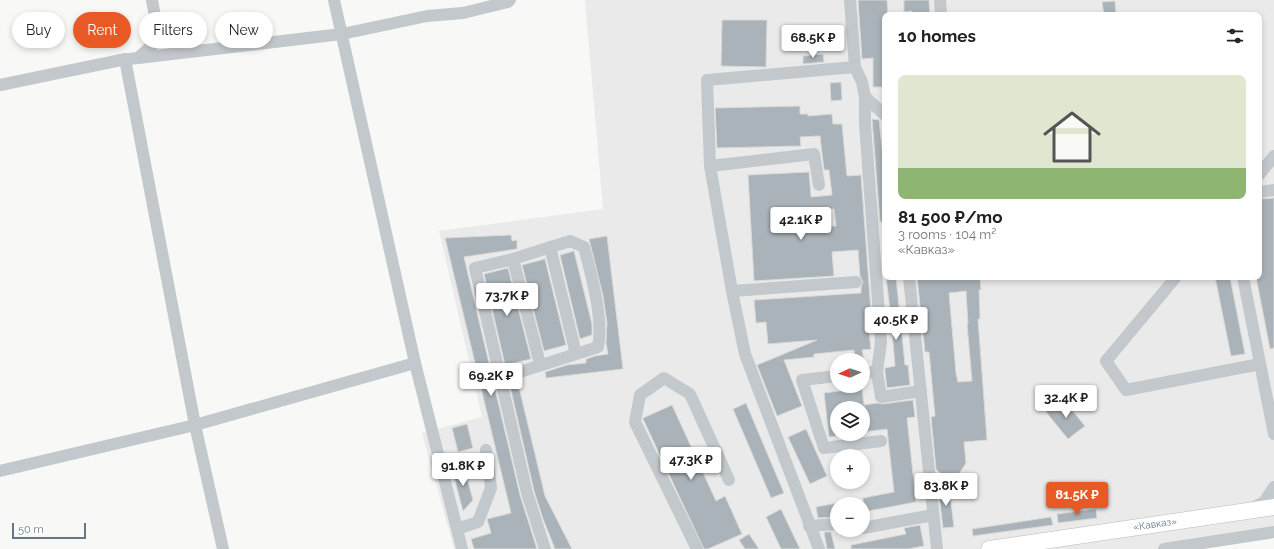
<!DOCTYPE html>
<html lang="en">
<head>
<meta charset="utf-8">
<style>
	:root { --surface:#fff; --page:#f6f6f6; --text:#202124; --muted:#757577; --accent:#e95925 }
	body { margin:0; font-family:Raleway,sans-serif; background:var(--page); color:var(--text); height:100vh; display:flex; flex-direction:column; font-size:15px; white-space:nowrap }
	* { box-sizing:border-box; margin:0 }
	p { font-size:13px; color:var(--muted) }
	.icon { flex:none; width:22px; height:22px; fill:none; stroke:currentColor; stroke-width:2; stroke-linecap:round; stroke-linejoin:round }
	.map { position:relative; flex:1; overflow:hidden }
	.details { position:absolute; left:882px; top:12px; width:380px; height:268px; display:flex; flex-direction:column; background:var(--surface); border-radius:8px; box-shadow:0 2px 6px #0003 }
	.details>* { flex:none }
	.hud { position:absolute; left:12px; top:12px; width:380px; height:36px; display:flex; gap:8px }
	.needle { width:26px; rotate:267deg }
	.buttons { position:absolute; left:830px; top:353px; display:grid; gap:8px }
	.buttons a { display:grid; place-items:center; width:40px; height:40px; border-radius:50%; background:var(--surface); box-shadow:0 2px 6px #0003; font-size:20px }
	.scale { position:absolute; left:12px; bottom:10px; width:74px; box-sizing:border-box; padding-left:4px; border:2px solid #667888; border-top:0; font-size:11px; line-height:14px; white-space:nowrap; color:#667888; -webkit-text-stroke:3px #fff; paint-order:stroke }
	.price { position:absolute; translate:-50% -34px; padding:0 9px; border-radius:4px; background:#fff; color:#222; font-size:13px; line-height:26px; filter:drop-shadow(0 1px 2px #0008) }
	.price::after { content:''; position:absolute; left:50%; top:24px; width:12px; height:9px; margin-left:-6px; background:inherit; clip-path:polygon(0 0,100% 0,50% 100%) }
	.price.current { background:var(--accent); color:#fff }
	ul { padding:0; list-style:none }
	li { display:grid; align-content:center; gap:8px; height:212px; padding:0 16px }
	li span { display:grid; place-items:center; height:124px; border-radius:8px; color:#555 }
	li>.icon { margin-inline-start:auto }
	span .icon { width:72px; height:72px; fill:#fffc; stroke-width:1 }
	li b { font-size:17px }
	h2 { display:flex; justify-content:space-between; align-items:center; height:48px; padding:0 16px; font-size:17px }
	.chip { padding:0 14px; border-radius:18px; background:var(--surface); box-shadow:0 2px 6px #0003; font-size:14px; line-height:36px }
	.chip.current { background:var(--accent); color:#fff }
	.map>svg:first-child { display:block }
	.built { fill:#e9eae9; fill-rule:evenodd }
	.building { fill:#aab3b9; stroke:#dadad8; fill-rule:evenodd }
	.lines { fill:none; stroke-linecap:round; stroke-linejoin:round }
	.major-casing { stroke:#b7bbc0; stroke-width:17 }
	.minor { stroke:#c3c8cc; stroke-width:12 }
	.major { stroke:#fff; stroke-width:16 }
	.labels { text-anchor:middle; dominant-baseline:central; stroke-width:4; stroke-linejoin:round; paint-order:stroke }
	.street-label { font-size:10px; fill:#667888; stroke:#fff }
</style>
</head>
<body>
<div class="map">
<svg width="1274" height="549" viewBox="0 0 1274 549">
	<rect width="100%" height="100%" fill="#f8f9f6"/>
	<!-- built -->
	<path class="built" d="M585,0H1274V538L1197,549H454L422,433L482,417L439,231L603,209ZM885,15H1259V277H885ZM837,360H863V386H837ZM837,408H863V434H837ZM837,456H863V482H837ZM837,504H863V530H837Z"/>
	<!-- building -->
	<g class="building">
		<path d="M858,0H887L888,15H885V87H873V58L862,59Z"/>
		<path d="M904,0H929L930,15H912V11L904,12Z"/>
		<path d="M1115,1L1116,15H1104L1102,2Z"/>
		<path d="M722,20H767L766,67L721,66Z"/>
		<path d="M823,54L824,62L803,64V56Z"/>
		<path d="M841,82L842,100L831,101L830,83Z"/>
		<path d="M800,106V114H808V116L832,114L833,124H842L847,176L861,175L871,312L867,313L871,349L862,350L864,360H855L854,350L814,354V357L784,360L802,406L777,416L757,365L817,340L768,344L766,322L756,323L754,300L861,293V287L863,282L860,276L858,250L832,252L834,276L754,281L748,175L809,172L811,197L832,195L829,170H824L820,136L800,137L801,146L717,148L715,108ZM834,209L836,226L813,227L812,211Z"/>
		<path d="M872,119L879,120L885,174V222H880Z"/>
		<path d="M1274,198V348L1270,349L1256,277H1259V199Z"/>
		<path d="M511,235L512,241L517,240V249L464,257L520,495L537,549H474L471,539L491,533L487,519L511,513L445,238Z"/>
		<path d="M607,236L623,369L546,378L545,372L567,365L586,363V359L595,356L608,354L606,343L607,323L603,296L589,239Z"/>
		<path d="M574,251L592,324V335L580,339L560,255Z"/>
		<path d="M545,259L566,345L544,351L522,265Z"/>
		<path d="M508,268L531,359L505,365L484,274Z"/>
		<path d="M886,277H896L905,365H908L910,385L887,388L885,372V368L895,366L891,318Z"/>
		<path d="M917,277H980L981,290H979L980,319H978L987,440L964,442L966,463L957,477L949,482L936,469L931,417L935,416L929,352H925ZM966,291L968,324H967L972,381L958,382L956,373L949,293Z"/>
		<path d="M1215,277H1230L1245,354L1231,356Z"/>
		<path d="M518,383L545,496L572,549H555L543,519L534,491L510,386Z"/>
		<path d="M862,388L864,405L877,403L882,404L913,400L915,417L907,418L916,502L863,512V498L894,492L887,429L863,432V408H837V436L829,437L824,393Z"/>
		<path d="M1063,399L1085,426L1068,439L1046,412Z"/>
		<path d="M746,403L784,493L771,498L733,409Z"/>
		<path d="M672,405L716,501L725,496L742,534L708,549H704L643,419V418Z"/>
		<path d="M467,424L473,448L458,452L452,428Z"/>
		<path d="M806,429L827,476L810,484L788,437Z"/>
		<path d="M464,467L473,500L463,511L452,470Z"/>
		<path d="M949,486L954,527L943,528L938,487Z"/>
		<path d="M837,503V517L818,518L816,507Z"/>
		<path d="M781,509L800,549H781L766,517Z"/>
		<path d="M1096,509L1097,518L1058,523L1057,514Z"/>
		<path d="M1051,517L1053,525L973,536L972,529Z"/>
		<path d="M920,525L924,546L908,549H851V545L906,534L904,528Z"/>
		<path d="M824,532H831L835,549H827Z"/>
		<path d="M749,534L759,549H745L739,540Z"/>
	</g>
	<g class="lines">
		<!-- major casing -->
		<g class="major-casing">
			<path id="major" d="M989,549L1274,507"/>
		</g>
		<!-- minor -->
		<g class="minor">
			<path d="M334,0L415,363L462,549"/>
			<path d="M850,0L855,67L862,82L865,97"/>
			<path d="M940,0L941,15"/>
			<path d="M138,58L159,39L152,0"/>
			<path d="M125,59L195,425L223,549"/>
			<path d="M0,85L121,60L342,34L427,16L463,13L508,2L510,0"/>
			<path d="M710,166L707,80L855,67"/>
			<path d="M1259,175L1274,156"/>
			<path d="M819,185L814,154L710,166L732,291L856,282"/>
			<path d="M1259,192L1274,190"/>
			<path d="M550,247L576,354"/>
			<path d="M513,259L540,364"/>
			<path d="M909,277L937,549"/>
			<path d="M1176,277L1106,361L1126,390L1260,364"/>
			<path d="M1243,277L1274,434"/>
			<path d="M732,291L745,354L819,549"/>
			<path d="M877,372L881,342L865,124V97L885,115"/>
			<path d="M863,373L877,372L881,397L921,391"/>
			<path d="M837,376L802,380L824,448L881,441"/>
			<path d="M501,378L598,347C604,320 591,274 584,247L570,241L513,259L475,268L527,493L545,549"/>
			<path d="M0,471L195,425L415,363"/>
			<path d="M1252,508L1264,502L1274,487"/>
			<path d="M809,526L837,524"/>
			<path d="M863,528L933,515"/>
			<path d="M457,529L478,522L491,488L486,450"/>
			<path d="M844,530H849"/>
			<path d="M697,549L635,422L640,395L664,378L690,394L729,480"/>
			<path d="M1164,549L1274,532"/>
		</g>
		<!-- major -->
		<use href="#major" class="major"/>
	</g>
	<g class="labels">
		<!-- street labels -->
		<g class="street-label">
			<text transform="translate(1155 524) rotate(-8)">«Кавказ»</text>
		</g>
	</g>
</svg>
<div class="buttons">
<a><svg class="needle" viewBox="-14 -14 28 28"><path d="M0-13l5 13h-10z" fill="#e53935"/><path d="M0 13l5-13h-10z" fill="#757577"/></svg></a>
<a><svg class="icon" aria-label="layers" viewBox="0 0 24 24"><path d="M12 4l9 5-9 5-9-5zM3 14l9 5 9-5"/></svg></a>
<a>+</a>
<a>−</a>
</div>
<div class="scale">50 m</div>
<b class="price" style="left:813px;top:59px">68.5K ₽</b>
<b class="price" style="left:801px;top:241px">42.1K ₽</b>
<b class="price" style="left:507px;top:317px">73.7K ₽</b>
<b class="price" style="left:896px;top:341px">40.5K ₽</b>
<b class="price" style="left:491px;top:397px">69.2K ₽</b>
<b class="price" style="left:1066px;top:419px">32.4K ₽</b>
<b class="price" style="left:691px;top:481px">47.3K ₽</b>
<b class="price" style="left:463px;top:487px">91.8K ₽</b>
<b class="price" style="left:946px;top:507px">83.8K ₽</b>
<b class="price current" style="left:1077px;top:516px">81.5K ₽</b>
<div class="hud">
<a class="chip">Buy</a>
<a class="chip current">Rent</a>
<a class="chip">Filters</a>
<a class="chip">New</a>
</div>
<section class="details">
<h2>10 homes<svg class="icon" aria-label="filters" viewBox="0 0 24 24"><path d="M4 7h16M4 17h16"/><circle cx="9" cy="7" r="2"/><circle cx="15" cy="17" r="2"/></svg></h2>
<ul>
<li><span style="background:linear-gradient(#dfe7d0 75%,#8fb573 0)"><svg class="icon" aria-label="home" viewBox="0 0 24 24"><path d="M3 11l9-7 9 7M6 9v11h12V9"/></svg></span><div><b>81 500 ₽/mo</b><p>3 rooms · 104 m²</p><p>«Кавказ»</p></div></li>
</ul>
</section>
</div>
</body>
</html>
